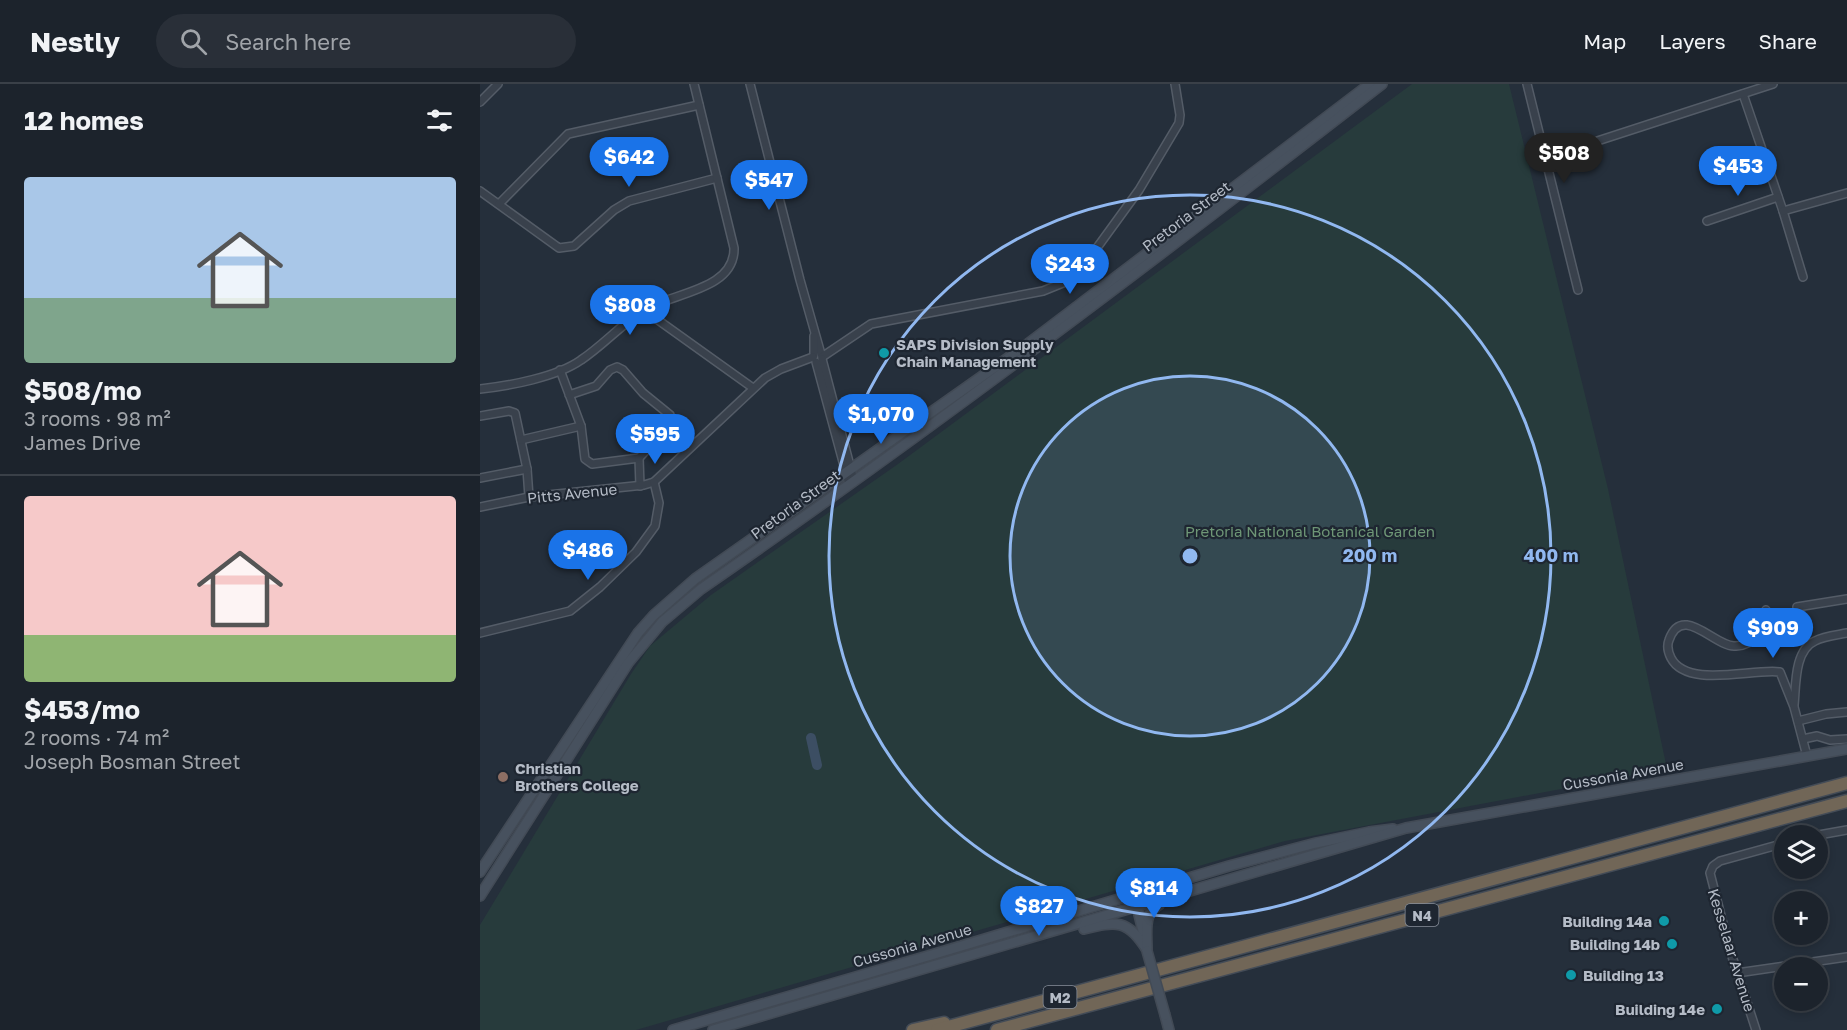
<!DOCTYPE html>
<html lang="en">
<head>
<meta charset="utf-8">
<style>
	:root { --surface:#1c232c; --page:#292f38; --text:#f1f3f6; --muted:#a0a4a9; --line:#3a4048; --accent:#1a73e8 }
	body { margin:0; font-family:"Golos Text",sans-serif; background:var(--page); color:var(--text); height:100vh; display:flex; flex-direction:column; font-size:22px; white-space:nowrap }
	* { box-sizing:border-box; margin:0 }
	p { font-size:20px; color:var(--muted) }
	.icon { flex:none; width:33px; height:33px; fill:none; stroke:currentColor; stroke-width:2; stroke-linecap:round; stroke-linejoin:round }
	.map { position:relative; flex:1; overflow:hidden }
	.panel { display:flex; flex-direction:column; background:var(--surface); width:480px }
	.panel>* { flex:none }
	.controls { position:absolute; left:1294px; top:741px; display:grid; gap:12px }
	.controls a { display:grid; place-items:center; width:54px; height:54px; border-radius:50%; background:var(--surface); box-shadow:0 3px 9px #0003,0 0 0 2px var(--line); font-size:30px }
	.price { position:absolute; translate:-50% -51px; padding:0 14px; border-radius:21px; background:var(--accent); color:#fff; font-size:20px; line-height:39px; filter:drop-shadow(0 2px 3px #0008) }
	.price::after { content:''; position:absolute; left:50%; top:36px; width:18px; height:14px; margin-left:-9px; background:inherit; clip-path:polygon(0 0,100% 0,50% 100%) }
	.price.selected { background:#222; color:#fff }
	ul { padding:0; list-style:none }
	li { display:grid; align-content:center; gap:12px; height:318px; padding:0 24px }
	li+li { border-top:2px solid var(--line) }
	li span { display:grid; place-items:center; height:186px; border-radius:6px; color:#555 }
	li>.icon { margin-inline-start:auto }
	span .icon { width:108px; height:108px; fill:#fffc; stroke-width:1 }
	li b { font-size:26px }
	h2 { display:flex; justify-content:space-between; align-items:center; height:72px; padding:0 24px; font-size:26px }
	header { display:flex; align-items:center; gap:36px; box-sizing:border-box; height:84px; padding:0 30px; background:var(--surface); border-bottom:2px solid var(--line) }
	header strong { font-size:28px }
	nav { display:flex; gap:33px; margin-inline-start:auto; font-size:21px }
	.search { width:420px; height:54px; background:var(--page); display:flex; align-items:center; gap:15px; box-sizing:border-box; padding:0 21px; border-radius:33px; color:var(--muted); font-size:22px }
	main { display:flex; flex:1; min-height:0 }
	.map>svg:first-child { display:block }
	.green { fill:#273b3c }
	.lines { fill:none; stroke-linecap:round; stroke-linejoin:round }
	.river { stroke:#3c4e63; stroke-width:10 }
	.street-casing { stroke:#545c67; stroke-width:10 }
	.secondary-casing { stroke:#424a55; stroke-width:12 }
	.highway-casing { stroke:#444c57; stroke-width:15 }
	.street { stroke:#39414c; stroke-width:7 }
	.secondary { stroke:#47515e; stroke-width:9 }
	.highway { stroke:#716657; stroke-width:12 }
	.secondary-bridge-casing { stroke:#424a55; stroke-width:12; stroke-linecap:butt }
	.secondary-bridge { stroke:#47515e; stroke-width:9 }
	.ring { fill:none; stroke:#91b8f0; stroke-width:3 }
	.culture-dot { fill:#0f9aa8; stroke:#1e2631; stroke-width:2 }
	.education-dot { fill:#8d6e63; stroke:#1e2631; stroke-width:2 }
	.labels { text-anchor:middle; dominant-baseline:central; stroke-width:4.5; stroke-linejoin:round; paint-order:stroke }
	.shield { fill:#1e2631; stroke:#888f9a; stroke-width:1.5 }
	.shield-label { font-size:14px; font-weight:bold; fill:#b5bcc7 }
	.street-label { font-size:15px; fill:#b5bcc7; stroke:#1e2631 }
	.poi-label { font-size:15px; font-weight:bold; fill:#b5bcc7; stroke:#1e2631; text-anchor:start }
	.park-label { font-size:15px; fill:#6e9676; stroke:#1e2631 }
	.centre { fill:#91b8f0; stroke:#1e2631; stroke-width:3 }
	.ring-label { font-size:18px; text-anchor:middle; font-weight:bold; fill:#91b8f0; stroke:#1e2631; stroke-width:4.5; stroke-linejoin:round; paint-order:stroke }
</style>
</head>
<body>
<header>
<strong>Nestly</strong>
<div class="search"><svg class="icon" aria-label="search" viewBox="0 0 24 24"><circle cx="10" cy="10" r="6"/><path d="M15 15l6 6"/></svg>Search here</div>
<nav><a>Map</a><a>Layers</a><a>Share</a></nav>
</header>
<main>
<section class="panel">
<h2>12 homes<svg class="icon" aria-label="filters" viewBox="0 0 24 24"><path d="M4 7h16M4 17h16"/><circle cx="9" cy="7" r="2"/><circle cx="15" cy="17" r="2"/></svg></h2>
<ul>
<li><span style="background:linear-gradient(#a9c7e8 65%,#7fa58c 0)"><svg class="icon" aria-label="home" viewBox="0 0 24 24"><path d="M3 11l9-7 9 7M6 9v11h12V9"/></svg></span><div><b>$508/mo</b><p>3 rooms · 98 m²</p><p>James Drive</p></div></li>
<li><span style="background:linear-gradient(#f6c9c9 75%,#8fb573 0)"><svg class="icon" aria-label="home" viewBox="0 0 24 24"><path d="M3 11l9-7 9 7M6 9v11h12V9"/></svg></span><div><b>$453/mo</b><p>2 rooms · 74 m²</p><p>Joseph Bosman Street</p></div></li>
</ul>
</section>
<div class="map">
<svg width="1367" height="946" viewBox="0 0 1367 946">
	<rect width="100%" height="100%" fill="#252f3b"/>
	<!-- green -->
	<path class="green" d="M932,0H1029L1128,405L1187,685L805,757L156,946H0V841L151,590L170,562L231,511L418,380Z"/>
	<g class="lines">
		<!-- river -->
		<path class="river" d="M331,654L337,681"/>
		<!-- street casing -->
		<g class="street-casing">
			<g id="street">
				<path d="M270,0L320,196L341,270"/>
				<path d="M1047,0L1098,206"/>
				<path d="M1263,10L1303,127L1323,193"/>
				<path d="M0,18L18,0"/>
				<path d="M1065,74L1293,0"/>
				<path d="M0,107L79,164L94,162L134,126L149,117L237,94"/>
				<path d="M19,120L88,50L219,21"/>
				<path d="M1303,127L1367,109"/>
				<path d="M1227,137L1298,113"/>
				<path d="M164,226L273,304"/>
				<path d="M334,252V271"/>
				<path d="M342,273L391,240L563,207L595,194L659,106L699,39L700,31L695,0"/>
				<path d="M342,275L374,397"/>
				<path d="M336,278L369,400"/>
				<path d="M80,286L101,342L105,375L112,380L159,374L192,338L190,331L163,309L143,286L137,283L130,286L116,302L89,311"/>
				<path d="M0,305C29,302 77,293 101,276C122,262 140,242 162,227C190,209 255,207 254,164L214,0"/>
				<path d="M0,332L29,327L35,329L47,385L49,413"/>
				<path d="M41,356L101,342"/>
				<path d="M159,374L160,402"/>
				<path d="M0,394L47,385"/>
				<path d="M0,423L49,413L164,401L174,398L285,294L301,285L333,273"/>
				<path d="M1317,523L1367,515"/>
				<path d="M1286,526C1288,537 1287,544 1279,551C1272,557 1264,563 1254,562C1234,562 1202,519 1189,556C1187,561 1188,568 1191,574C1207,605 1273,584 1300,588L1314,623L1327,672"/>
				<path d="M0,549L90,527L120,503L156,468L175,442L179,419L174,398"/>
				<path d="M1314,621C1316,602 1314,566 1335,557C1344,552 1357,551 1367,549"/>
				<path d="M1318,637L1346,630L1367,628"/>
				<path d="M1323,655L1337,652L1350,656L1367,655"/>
				<path d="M1333,752L1367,746"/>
				<path d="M1257,889L1367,873"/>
				<path d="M1276,946L1249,863L1230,789L1233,782L1240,777L1305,759"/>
			</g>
		</g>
		<!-- secondary casing -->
		<g class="secondary-casing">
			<g id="secondary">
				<path d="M0,788L158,549L174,531L215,495L545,262L890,0"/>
				<path d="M654,810L663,847"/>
				<path d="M0,812L148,579L182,538L221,505C454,344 679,173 902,0"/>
				<path d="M604,845C636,837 648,835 667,866"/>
				<path d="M667,865C667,849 663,829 679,821"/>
				<path d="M685,931L689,946"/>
				<path d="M193,946L448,872L749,782L836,759L889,748L913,745"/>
				<path d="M233,946L926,744L1367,665"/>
			</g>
		</g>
		<!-- highway casing -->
		<g class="highway-casing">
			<g id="highway">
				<path d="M433,946L464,939"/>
				<path d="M457,946L1367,699"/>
				<path d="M517,946L1367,717"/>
			</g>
		</g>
		<!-- street -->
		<use href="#street" class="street"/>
		<!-- secondary -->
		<use href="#secondary" class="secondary"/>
		<!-- highway -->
		<use href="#highway" class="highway"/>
		<!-- secondary-bridge casing -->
		<g class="secondary-bridge-casing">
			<path id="secondary-bridge" d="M667,867L685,931"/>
		</g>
		<!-- secondary-bridge -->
		<use href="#secondary-bridge" class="secondary-bridge"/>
	</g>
	<!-- distance rings -->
	<circle cx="710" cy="472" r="180" fill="#91b8f0" fill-opacity=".12"/>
	<g class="ring">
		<circle cx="710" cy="472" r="180"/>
		<circle cx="710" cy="472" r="361"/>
	</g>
	<!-- markers -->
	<g class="culture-dot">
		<circle cx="404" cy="269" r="6"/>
		<circle cx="1184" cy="837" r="6"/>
		<circle cx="1192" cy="860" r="6"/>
		<circle cx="1091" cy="891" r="6"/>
		<circle cx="1237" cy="925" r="6"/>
	</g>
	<circle class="education-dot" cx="23" cy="693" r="6"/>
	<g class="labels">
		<!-- shield labels -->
		<g class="shield">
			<rect x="925.5" y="820" width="33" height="22" rx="4.5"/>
			<rect x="563.5" y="902" width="33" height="22" rx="4.5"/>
		</g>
		<g class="shield-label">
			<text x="942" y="831">N4</text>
			<text x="580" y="913">M2</text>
		</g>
		<!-- street labels -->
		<g class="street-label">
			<text transform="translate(706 132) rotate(-37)">Pretoria Street</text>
			<text transform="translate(92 409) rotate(-6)">Pitts Avenue</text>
			<text transform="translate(315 420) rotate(-36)">Pretoria Street</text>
			<text transform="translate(1143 690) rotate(-10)">Cussonia Avenue</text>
			<text transform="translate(432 861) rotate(-16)">Cussonia Avenue</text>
			<text transform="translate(1252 866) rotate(73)">Kesselaar Avenue</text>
		</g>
		<!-- poi labels -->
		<g class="poi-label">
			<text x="416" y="260">SAPS Division Supply<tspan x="416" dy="17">Chain Management</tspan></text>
			<text x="35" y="684">Christian<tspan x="35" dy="17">Brothers College</tspan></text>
			<text x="1172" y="837" text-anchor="end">Building 14a</text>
			<text x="1180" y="860" text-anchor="end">Building 14b</text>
			<text x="1103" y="891">Building 13</text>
			<text x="1225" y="925" text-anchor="end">Building 14e</text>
		</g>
		<!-- park labels -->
		<g class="park-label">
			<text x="830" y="447">Pretoria National Botanical Garden</text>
		</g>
	</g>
	<circle cx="710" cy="472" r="9" class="centre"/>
	<g class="ring-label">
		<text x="890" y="478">200 m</text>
		<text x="1071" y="478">400 m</text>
	</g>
</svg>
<div class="controls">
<a><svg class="icon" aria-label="layers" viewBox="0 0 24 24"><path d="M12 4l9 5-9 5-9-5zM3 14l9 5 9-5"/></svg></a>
<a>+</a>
<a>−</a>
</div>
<b class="price selected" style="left:1084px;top:100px">$508</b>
<b class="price" style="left:149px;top:104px">$642</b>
<b class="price" style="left:1258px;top:113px">$453</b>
<b class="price" style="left:289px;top:127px">$547</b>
<b class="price" style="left:590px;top:211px">$243</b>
<b class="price" style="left:150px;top:252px">$808</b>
<b class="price" style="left:401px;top:361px">$1,070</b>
<b class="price" style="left:175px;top:381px">$595</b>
<b class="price" style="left:108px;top:497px">$486</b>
<b class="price" style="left:1293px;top:575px">$909</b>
<b class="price" style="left:674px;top:835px">$814</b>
<b class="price" style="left:559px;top:853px">$827</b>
</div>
</main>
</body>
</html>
